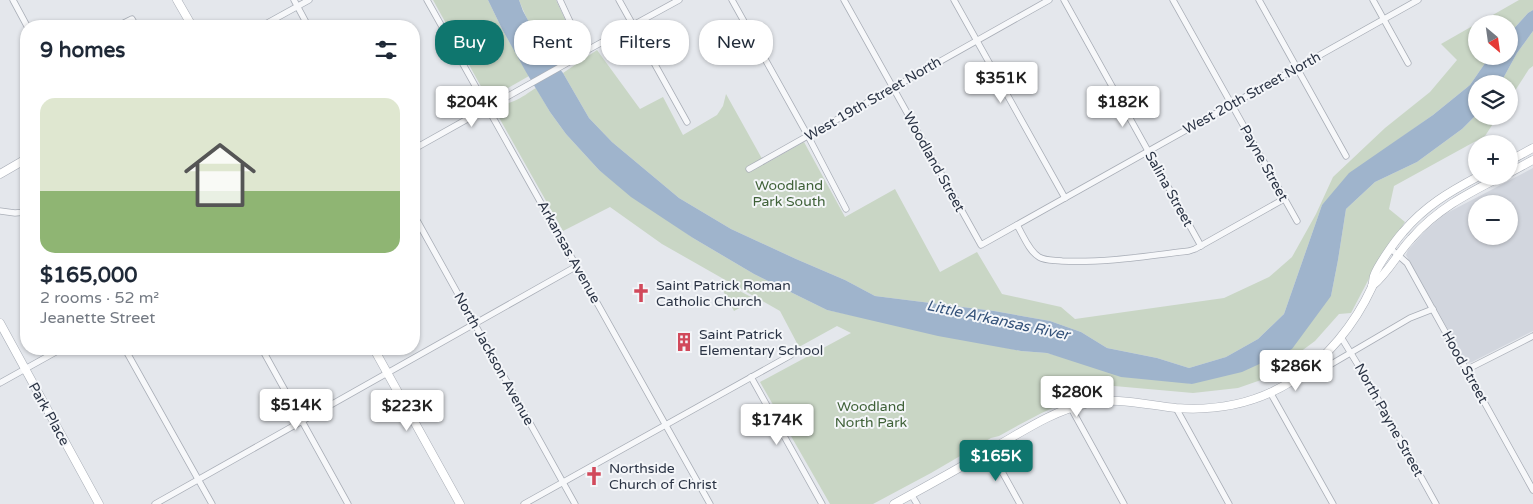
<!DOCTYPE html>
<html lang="en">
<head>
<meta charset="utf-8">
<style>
	:root { --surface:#fff; --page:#f2f2f3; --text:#1f2937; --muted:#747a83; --accent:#0f766e }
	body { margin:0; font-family:"Varela Round",sans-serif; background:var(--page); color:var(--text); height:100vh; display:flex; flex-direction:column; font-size:19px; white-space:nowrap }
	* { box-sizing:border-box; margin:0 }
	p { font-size:16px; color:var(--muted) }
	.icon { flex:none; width:28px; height:28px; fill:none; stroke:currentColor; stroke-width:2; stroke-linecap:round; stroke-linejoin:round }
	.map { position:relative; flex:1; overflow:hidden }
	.panel { position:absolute; left:20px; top:20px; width:400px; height:335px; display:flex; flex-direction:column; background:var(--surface); border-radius:20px; box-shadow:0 1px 4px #0004 }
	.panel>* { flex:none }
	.top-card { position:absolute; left:435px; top:20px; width:475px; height:45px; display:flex; gap:10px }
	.needle { width:32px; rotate:151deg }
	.buttons { position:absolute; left:1468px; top:15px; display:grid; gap:10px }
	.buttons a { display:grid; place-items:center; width:50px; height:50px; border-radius:50%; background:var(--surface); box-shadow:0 1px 4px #0004; font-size:25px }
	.price { position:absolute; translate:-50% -42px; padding:0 11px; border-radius:5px; background:#fff; color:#222; font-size:16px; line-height:32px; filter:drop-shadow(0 1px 2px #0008) }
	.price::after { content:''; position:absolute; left:50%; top:30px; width:15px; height:11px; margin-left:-8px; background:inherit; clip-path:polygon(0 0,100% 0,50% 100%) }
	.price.selected { background:var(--accent); color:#fff }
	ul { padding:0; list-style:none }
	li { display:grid; align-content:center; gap:10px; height:265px; padding:0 20px }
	li span { display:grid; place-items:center; height:155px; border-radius:15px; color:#555 }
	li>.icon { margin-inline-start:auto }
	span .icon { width:90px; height:90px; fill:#fffc; stroke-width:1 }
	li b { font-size:21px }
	h2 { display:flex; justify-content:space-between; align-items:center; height:60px; padding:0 20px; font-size:21px }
	.tag { padding:0 18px; border-radius:20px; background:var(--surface); box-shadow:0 1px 4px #0004; font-size:18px; line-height:45px }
	.tag.selected { background:var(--accent); color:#fff }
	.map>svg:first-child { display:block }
	.built { fill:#d2d6de; fill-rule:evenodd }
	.green { fill:#c9d6c5 }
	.water { fill:#9fb4cc }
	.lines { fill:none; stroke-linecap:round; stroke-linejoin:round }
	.street-casing { stroke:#a9aeb7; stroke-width:7 }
	.secondary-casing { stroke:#a9aeb7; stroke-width:9 }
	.street { stroke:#f7f8fa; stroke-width:5.5 }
	.secondary { stroke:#fff; stroke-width:8 }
	.labels { text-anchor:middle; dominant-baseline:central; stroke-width:4; stroke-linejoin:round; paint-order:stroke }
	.street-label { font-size:14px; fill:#2b3445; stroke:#f4f6f9 }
	.park-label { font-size:14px; fill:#3f6138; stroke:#f4f6f9 }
	.poi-label { font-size:14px; fill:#2b3445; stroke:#f4f6f9; text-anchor:start }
	.water-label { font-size:15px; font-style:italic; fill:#34527a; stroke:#f4f6f9 }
</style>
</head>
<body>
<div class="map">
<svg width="1533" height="504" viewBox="0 0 1533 504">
	<rect width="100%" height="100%" fill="#e4e7ec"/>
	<!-- built -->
	<path class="built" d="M1533,168V331L1472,362L1467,363L1406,255L1408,250L1427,229L1445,214ZM1476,204H1509V236H1476Z"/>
	<!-- green -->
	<g class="green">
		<path d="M433,0H488L502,29L529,76L508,88L506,93L490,101L488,99Z"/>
		<path d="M519,0H556L580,51L557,65C541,45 528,24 519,0Z"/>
		<path d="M1519,0H1533V10L1528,13L1509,34V24H1477Z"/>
		<path d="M1476,24V56H1490L1470,85L1433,115L1392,144L1322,205L1284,314L1258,339L1226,357L1189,368L1157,358L1107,348L1081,332L1050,321L994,311L875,296L845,280L796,259L731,229L679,198L612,142L589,118L563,73L597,50L640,109L663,97L683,135L717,115L723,106L726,94L765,164L804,142L845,217L895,189L940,272L977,252L1002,294L1061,307L1075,319L1224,298L1269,277L1292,257L1316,214L1333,177L1385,128L1430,92L1457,60L1441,44Z"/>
		<path d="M1533,31V66L1529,69L1509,100V84H1500L1517,53Z"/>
		<path d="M536,88L550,112L566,134L599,170L693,238L754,274L827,310L1021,351L1047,353L1070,359L1192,384L1331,296L1338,260L1346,209L1375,182L1417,162L1462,129L1476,115V116H1498L1485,136L1394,186L1389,209L1405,222L1373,271L1351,313L1339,314L1315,341L1296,355L1274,367L1261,380L1238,388L1193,393L1103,385L1090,381L1087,396C1055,404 1028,420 999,436L991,438L931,473L873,504H830L760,382L851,333L837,326L799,347L780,311L662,244L610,207L563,231L497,114L496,110C502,104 507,104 514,101C522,98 529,92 536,88Z"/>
		<path d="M725,283L751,297L743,306L734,311L721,287Z"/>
	</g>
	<!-- water -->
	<path class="water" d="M488,0H519L523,11L542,46L563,73L589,118L612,142L679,198L731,229L796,259L845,280L875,296L994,311L1050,321L1081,332L1107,348L1157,358L1189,368L1226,357L1258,339L1284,314L1322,205L1349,173L1433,115L1470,85L1490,56H1509V34L1528,13L1533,10V31L1517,53L1500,84H1476V115L1462,129L1417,162L1375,182L1346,209L1338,260L1331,296L1292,349L1242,372L1192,384L1121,377L1047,353L1021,351L938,336L827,310L754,274L693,238L631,197L599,170L566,134L550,112L526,72L502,29Z"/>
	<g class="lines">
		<!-- street casing -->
		<g class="street-casing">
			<g id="street">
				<path d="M13,0L27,26"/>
				<path d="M294,0L308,26"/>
				<path d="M427,0L710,504"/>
				<path d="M560,0L584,52"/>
				<path d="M619,0L687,122"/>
				<path d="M732,0L808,136L846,209"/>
				<path d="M844,0L981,245L1418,0"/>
				<path d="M954,0L1065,198"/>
				<path d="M1064,0L1201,246"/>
				<path d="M1173,0L1297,221"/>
				<path d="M1259,0L1346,156"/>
				<path d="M1373,0L1408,63"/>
				<path d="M118,26L132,19L136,26"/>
				<path d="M262,26L309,0"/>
				<path d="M414,149L569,62L584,52L679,0"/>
				<path d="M749,169L1049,0"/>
				<path d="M0,211L15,213L26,212"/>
				<path d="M414,215L575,504"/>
				<path d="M1017,225C1023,235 1029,251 1039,257C1045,261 1055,260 1062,261C1104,263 1147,256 1189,251L1195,249L1284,199"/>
				<path d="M1391,249L1407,263L1533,490"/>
				<path d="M1341,337L1366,378L1436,504"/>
				<path d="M125,349L212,504"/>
				<path d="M262,349L348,504"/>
				<path d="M1309,369L1317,371L1323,369L1410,318L1433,309"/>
				<path d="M1466,370L1533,336"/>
				<path d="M751,377L822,504"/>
				<path d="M0,383L61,349"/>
				<path d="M1270,392L1333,504"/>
				<path d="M1071,408L1124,504"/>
				<path d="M1176,408L1229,504"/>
				<path d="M990,450L1020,504"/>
				<path d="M911,494L917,504"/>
				<path d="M155,504L577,266"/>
				<path d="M524,504L791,355"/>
			</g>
		</g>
		<!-- secondary casing -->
		<g class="secondary-casing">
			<g id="secondary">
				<path d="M177,0L192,26"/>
				<path d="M1509,161L1533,148"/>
				<path d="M1509,173L1533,160"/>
				<path d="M0,174L26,159"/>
				<path d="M1372,286C1388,273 1397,254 1411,239C1437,209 1467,194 1502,176"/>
				<path d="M0,323L99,504"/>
				<path d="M374,349L460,504"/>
				<path d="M894,504C929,485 963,466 997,446C1025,430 1053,411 1085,404C1115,396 1146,405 1176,408C1216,411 1257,403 1292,381C1326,360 1355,324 1372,287C1373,284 1373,280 1374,276C1378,265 1395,241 1403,232C1425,206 1449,192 1479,176"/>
			</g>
		</g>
		<!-- street -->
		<use href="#street" class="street"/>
		<!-- secondary -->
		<use href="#secondary" class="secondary"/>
	</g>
	<!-- icons -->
	<defs>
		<g id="church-bare" transform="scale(1.5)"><path d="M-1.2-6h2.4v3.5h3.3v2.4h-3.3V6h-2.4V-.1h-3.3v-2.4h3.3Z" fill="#d1495b" stroke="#f4f6f9" stroke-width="2.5" paint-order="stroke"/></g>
		<g id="building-bare" transform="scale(1.5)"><path d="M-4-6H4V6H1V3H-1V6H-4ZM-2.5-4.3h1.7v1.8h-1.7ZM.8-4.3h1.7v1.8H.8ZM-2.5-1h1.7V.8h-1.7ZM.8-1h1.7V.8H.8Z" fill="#d1495b" stroke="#f4f6f9" stroke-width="2.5" paint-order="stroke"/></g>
	</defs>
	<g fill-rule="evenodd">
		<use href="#church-bare" x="641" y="293"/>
		<use href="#building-bare" x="684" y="342"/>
		<use href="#church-bare" x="594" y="476"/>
	</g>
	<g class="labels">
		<!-- street labels -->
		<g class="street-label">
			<text transform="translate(1252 93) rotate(-29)">West 20th Street North</text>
			<text transform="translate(873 99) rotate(-30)">West 19th Street North</text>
			<text transform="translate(934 162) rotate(61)">Woodland Street</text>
			<text transform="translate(1264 163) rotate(61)">Payne Street</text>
			<text transform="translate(1169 189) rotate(61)">Salina Street</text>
			<text transform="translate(569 252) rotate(61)">Arkansas Avenue</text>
			<text transform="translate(494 359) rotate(61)">North Jackson Avenue</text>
			<text transform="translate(1465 367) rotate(61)">Hood Street</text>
			<text transform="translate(49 414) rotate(61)">Park Place</text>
			<text transform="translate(1389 420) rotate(61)">North Payne Street</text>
		</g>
		<!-- park labels -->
		<g class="park-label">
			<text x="789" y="185">Woodland<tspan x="789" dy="16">Park South</tspan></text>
			<text x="871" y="406">Woodland<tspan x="871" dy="16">North Park</tspan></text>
		</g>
		<!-- poi labels -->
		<g class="poi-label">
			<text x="656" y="285">Saint Patrick Roman<tspan x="656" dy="16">Catholic Church</tspan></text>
			<text x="699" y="334">Saint Patrick<tspan x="699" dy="16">Elementary School</tspan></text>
			<text x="609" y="468">Northside<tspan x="609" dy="16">Church of Christ</tspan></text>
		</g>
		<!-- water labels -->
		<g class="water-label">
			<text transform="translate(998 320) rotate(12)">Little Arkansas River</text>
		</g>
	</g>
</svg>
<div class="buttons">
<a><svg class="needle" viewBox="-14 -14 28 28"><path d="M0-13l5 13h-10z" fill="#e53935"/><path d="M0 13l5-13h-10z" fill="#747a83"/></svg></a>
<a><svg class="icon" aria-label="layers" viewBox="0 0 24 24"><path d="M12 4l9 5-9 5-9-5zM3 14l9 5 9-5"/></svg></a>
<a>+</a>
<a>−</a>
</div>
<b class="price" style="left:1001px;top:104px">$351K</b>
<b class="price" style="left:472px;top:128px">$204K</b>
<b class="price" style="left:1123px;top:128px">$182K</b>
<b class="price" style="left:1296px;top:392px">$286K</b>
<b class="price" style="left:1077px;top:418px">$280K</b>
<b class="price" style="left:296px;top:431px">$514K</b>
<b class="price" style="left:407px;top:432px">$223K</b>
<b class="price" style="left:777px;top:446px">$174K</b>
<b class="price selected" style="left:996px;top:482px">$165K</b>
<div class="top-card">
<a class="tag selected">Buy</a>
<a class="tag">Rent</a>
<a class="tag">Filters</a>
<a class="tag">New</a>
</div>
<section class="panel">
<h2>9 homes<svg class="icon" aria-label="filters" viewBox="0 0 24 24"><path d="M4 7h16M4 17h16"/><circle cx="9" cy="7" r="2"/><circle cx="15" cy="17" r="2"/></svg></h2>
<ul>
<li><span style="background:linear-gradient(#dfe7d0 60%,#8fb573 0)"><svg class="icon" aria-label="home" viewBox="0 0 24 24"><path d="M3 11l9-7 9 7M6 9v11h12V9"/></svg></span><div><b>$165,000</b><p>2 rooms · 52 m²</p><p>Jeanette Street</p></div></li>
</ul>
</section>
</div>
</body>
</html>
